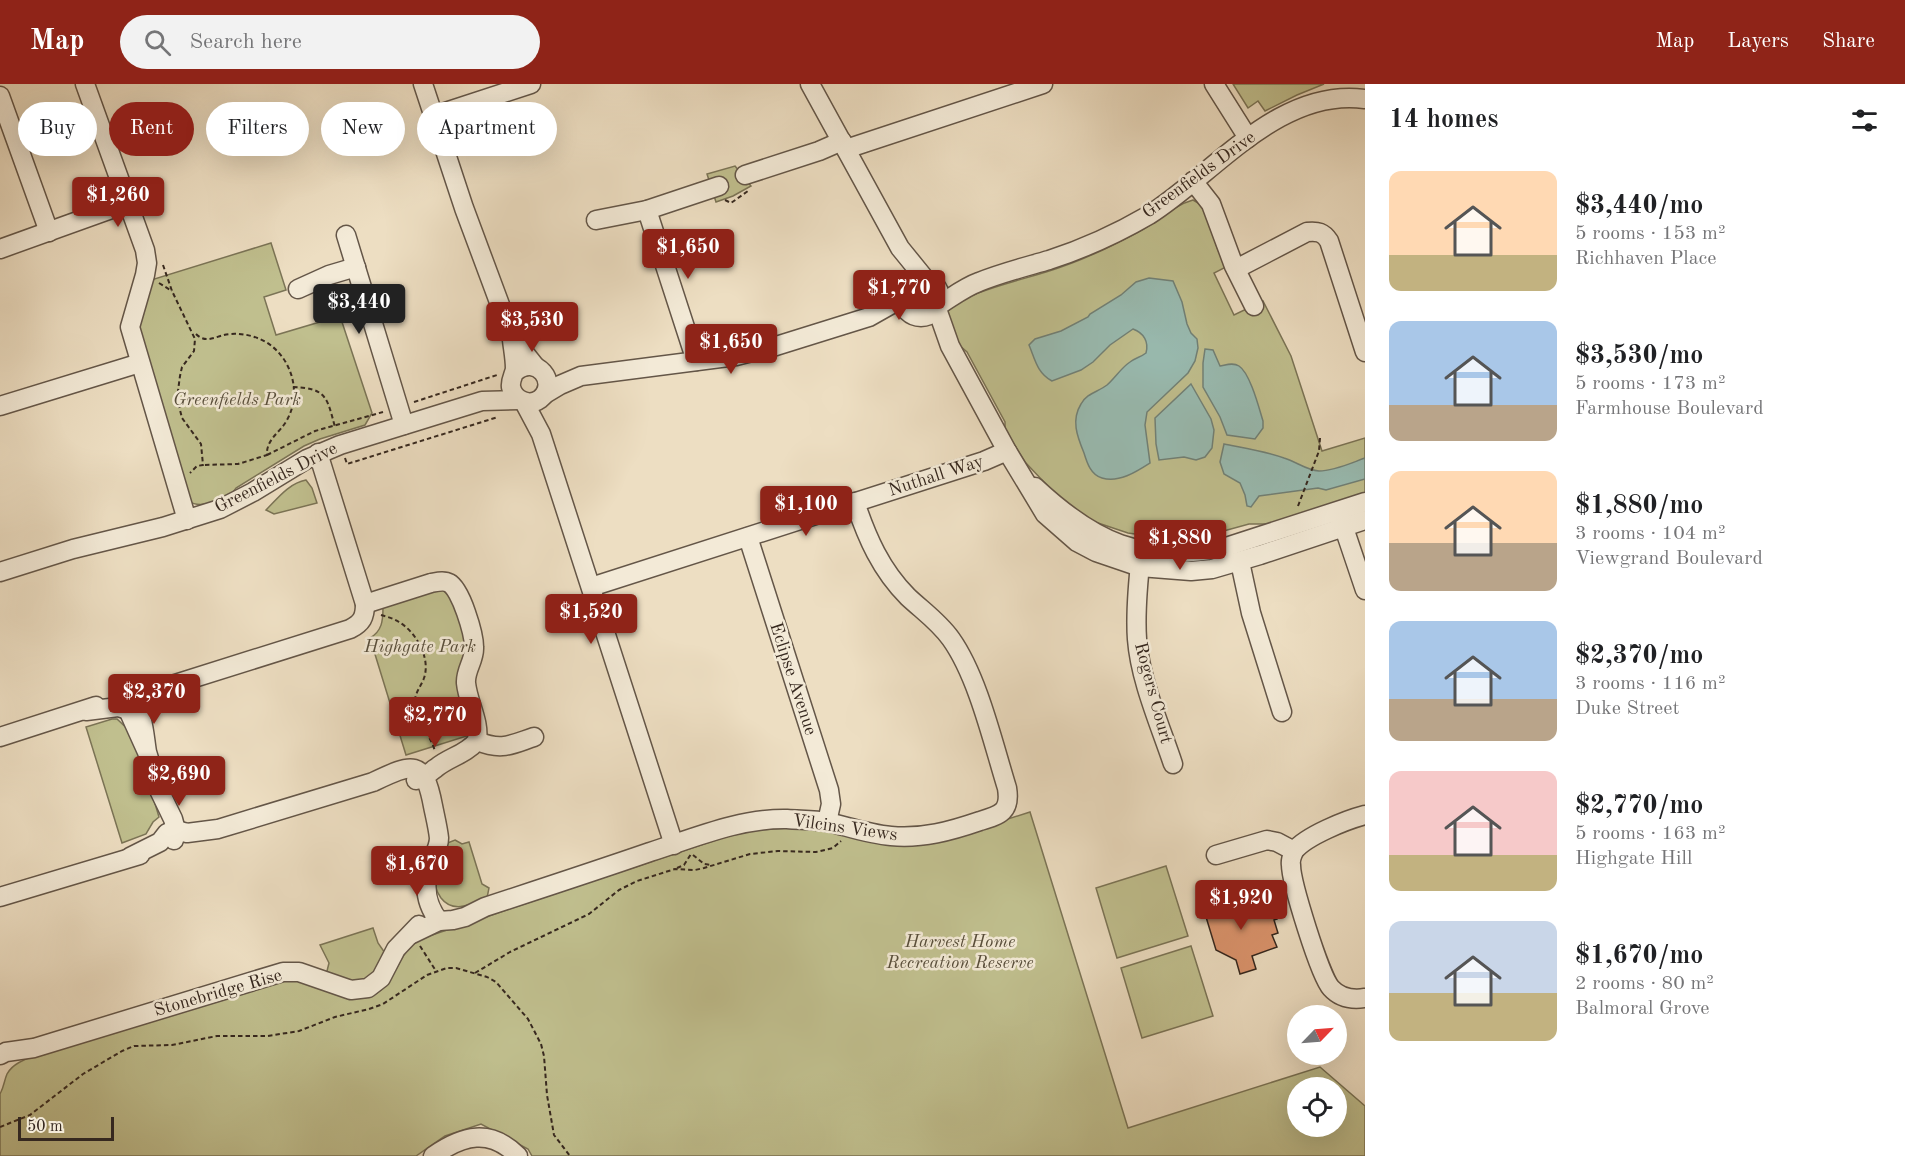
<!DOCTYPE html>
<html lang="en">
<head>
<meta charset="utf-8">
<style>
	:root { --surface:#fff; --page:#f2f2f2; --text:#202124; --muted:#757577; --accent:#8f2418 }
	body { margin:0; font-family:"Old Standard TT",serif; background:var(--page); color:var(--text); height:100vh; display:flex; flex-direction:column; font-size:22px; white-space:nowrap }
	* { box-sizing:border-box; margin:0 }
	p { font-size:20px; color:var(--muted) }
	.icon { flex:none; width:33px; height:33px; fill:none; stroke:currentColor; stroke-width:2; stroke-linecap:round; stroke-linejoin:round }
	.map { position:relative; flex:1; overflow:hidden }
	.sheet { display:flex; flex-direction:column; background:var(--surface); width:540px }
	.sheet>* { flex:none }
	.banner { position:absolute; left:18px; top:18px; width:570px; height:54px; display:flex; gap:12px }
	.needle { width:39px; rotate:65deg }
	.buttons { position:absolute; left:1287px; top:921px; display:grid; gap:12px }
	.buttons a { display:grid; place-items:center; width:60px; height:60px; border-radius:50%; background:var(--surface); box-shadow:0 6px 24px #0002; font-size:30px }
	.scale { position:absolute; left:18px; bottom:15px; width:96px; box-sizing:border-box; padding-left:6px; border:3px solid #36281f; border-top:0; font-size:16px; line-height:21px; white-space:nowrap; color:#36281f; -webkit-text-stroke:4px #f3ead7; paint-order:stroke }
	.price { position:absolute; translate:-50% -51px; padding:0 14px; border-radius:6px; background:var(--accent); color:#fff; font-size:20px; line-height:39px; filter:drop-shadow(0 2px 3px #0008) }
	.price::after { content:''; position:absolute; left:50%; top:36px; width:18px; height:14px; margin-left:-9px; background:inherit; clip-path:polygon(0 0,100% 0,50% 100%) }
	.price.current { background:#222; color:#fff }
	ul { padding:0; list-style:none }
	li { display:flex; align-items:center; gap:18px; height:150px; padding:0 24px }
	li span { display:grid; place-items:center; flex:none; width:168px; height:120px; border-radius:12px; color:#555 }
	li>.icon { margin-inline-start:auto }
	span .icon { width:72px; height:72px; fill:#fffc; stroke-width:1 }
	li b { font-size:26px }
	h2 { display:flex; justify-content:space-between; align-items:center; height:72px; padding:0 24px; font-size:26px }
	.pill { padding:0 21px; border-radius:27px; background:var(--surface); box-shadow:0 6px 24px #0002; font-size:21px; line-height:54px }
	.pill.current { background:var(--accent); color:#fff }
	header { display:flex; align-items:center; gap:36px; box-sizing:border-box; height:84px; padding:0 30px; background:var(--accent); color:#fff }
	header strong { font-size:28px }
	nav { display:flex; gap:33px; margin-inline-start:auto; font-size:21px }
	.search { width:420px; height:54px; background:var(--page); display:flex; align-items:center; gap:15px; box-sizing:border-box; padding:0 21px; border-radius:33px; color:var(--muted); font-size:22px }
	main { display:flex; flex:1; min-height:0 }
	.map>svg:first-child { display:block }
	.green { fill:#c0bf8e; stroke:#7b7456; stroke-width:1.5; fill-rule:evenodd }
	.water { fill:#99bcb2; stroke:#718177; stroke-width:1.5 }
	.building { fill:#db946d; stroke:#36281f; stroke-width:1.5 }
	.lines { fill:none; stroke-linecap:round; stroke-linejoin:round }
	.minor-casing { stroke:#645648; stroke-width:21 }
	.path { stroke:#36281f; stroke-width:2; stroke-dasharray:4.5 3; stroke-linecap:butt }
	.minor { stroke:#f3ead7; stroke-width:18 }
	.labels { text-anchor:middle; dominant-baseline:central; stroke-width:5; stroke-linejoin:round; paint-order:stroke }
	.street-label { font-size:18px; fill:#36281f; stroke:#f3ead7 }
	.park-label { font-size:18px; font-style:italic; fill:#584e3b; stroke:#f3ead7 }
</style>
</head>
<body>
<header>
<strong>Map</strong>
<div class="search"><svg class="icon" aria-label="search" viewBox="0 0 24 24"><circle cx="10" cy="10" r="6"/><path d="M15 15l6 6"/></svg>Search here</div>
<nav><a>Map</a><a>Layers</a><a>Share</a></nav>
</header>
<main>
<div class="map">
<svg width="1365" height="1072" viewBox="0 0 1365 1072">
	<rect width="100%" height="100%" fill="#eddec2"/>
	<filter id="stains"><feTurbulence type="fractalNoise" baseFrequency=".00333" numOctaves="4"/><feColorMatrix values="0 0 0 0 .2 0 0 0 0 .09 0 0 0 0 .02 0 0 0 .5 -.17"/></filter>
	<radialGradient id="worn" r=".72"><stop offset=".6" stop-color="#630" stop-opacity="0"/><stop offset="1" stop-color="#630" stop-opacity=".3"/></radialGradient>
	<!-- green -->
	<g class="green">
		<path d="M1233,0H1324L1297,11L1265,27L1258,17L1248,24Z"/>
		<path d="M735,82L751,102L733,112L716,118L707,90Z"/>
		<path d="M1193,116L1200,120L1204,124L1218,166L1226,183L1214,189L1234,231L1263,217L1291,272L1322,367L1365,354V412L1273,440H1249L1209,451L1170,455L1128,449L1092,437L1060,415L1025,378L1005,346V338L967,268L959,261L947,229C954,211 1025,195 1046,188C1079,178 1111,163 1142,146C1159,137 1174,121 1193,116Z"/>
		<path d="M271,159L286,206L264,213L276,251L340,232L372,329L365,341L320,355L304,362L236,404C230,415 200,426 189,417L138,245L151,196Z"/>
		<path d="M306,396L312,404L317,419L274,430L266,426C277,415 289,399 306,396Z"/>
		<path d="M443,506C471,524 469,619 470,651L406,671L370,554C382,547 383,537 383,523L431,507Z"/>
		<path d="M112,635H117L135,652L159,733L153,738L146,750L122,759L86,643Z"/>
		<path d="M1030,728L1128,1044L1320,983L1365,1022V1072H532L528,1065L481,1040L445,1052L416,1072H0V1010C4,1003 4,997 7,990C13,979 26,975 37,971L280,897C288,896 295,896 303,898C326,904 359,926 381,906C398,890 399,868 420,855L725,753L756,746L788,744L817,745L886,760L922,761L939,757ZM1298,1004H1336V1042H1298Z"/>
		<path d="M455,756L462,760L469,758L482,800L489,804L487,814C472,820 453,830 441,814C436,807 434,799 436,791C439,780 447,772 445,760Z"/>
		<path d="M1166,782L1188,852L1117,874L1096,804Z"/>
		<path d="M373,844L378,859L385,869L371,896L354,901L326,891L329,879L320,861Z"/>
		<path d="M1191,862L1213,932L1142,954L1121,884Z"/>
	</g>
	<!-- water -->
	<g class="water">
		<path d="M1149,194L1173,197L1182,218L1187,240L1191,249L1197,255L1198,264L1195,277L1188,289L1147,328L1145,341L1150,379C1136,388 1119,399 1102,394C1091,391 1087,379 1084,369C1077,352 1071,336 1081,320C1087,309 1098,308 1107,301C1115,294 1121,284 1130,278C1135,274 1141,273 1146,269C1149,258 1144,249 1133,245L1110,261L1093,278L1081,286L1052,297C1037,289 1035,275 1029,261L1035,255L1061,247L1088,233L1090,230L1121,211L1136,198Z"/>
		<path d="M1205,265L1213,266L1220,282C1226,281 1233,278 1239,282C1250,289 1259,324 1263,337V344L1255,355L1227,351L1220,333L1203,303V279Z"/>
		<path d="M1191,300L1211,335L1214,346L1212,364L1205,373L1196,376L1184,373L1159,376L1156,360L1155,334Z"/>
		<path d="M1224,360C1244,364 1265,367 1284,374C1297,378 1306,386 1319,387C1334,387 1351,379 1365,374V395L1326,406L1318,404L1259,412L1251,423L1247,422L1245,411L1240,399L1224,390L1220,378Z"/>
	</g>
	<!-- building -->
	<path class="building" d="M1231,811L1237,830L1272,819L1277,835L1274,836L1278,849L1272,851L1277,863L1252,872L1256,885L1240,890L1236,876L1216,866L1203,823L1213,820L1212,818Z"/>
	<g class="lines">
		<!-- minor casing -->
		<g class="minor-casing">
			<g id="minor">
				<path d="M85,0L145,166L147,179L145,191L130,243L187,436"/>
				<path d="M423,0L464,124L512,253L535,282"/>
				<path d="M810,0L900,164L926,196"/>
				<path d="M1214,0L1248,54"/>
				<path d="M0,12L49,148"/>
				<path d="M433,32L531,0"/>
				<path d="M846,65L1043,0"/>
				<path d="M745,91L819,67L842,57"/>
				<path d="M1193,97L1211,120L1234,182L1254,222"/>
				<path d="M647,126L696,277"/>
				<path d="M596,136L647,126L719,102"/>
				<path d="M346,151L404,341"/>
				<path d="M0,165L128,119"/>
				<path d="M1236,185L1307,148C1318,147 1323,148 1329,157L1365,268"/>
				<circle cx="921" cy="214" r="19"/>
				<path d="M298,205L329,191L356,183"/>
				<path d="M939,221C952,213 965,203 979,198C1001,189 1025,183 1049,176C1083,165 1118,149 1149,131C1214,90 1279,3 1365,15"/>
				<path d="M937,225L950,262L1007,367L1045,430L1077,458L1096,468L1140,483L1191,487L1212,485L1260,471L1365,436"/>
				<path d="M512,256C513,265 515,275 515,285C514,291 510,296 511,303C514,316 529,323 540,315C560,299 536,269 515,288"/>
				<path d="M545,310L560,301L581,292L736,272L776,262L869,233L892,220L903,208"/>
				<path d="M524,318L541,350L674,761"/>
				<path d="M0,322L140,279"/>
				<path d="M1035,403C1094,458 1141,480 1223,464L1365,418"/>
				<path d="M1340,432L1365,506"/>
				<path d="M748,453L829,706L831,720L827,738"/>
				<path d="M1141,471C1138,498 1135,527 1137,555C1140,596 1160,641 1173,680"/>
				<path d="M1240,478L1251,529L1282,628"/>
				<path d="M0,488L73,465L163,443L220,425L253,408L307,375L340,361L482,317L519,316"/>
				<path d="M591,503L984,377L1007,367"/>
				<path d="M365,520L431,499C437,498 444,496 449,499C461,505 474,550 474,563C475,576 465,586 466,599C468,619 480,637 477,657C465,671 449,673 436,684C428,689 426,694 416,696"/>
				<path d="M86,627L118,623L128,626L138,623L146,614L175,600L350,545C362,539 365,533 365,520L318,369"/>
				<path d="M0,653L96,622"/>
				<path d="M477,657C502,667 510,661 534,653"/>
				<path d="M147,668C144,650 144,629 131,616L128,626L147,668L158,704L173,735L176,746L174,756"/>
				<path d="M1294,767C1292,772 1290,776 1291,781C1291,798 1320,892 1331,904C1340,914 1352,916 1365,914"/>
				<path d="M1216,771L1267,756L1277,758L1294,767C1306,752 1346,736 1365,731"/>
				<path d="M130,773L160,758L167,749L176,746L187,749L218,745L373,698C411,680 424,673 433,722C435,732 438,744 439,754C439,762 435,769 432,776C423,798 424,818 439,837"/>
				<path d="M0,813L140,771"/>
				<path d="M412,850L439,837L453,836L465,833L485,823C540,805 595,787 650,768C694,754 740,734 787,735C800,736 815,736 828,738C849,743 869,750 891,752C922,755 951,747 980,737C1000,731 1011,728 1007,704C993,659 978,593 951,555C939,538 923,527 908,513C881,486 867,454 855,418"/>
				<path d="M0,971L6,968L34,964L283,888H299L351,906L368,904L381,894L396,865L419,841"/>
				<path d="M433,1072C463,1051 490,1044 518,1072"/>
			</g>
		</g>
		<!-- path -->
		<g class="path">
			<path d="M725,116L731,119L748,107"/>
			<path d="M163,181L172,207L195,255L194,267L182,283L180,292L177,314L182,334L201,360L203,381L197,382L190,389"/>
			<path d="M159,199L172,207"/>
			<path d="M196,250C207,261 216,251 230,250C243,249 255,252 266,258C292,274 302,309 287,336C280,349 266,355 267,371L238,380L203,381"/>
			<path d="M293,303C327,304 327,314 335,343"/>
			<path d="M414,318L497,291"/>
			<path d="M267,371L315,347L383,328"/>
			<path d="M345,374L347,380L498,333"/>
			<path d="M1298,422L1319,367L1320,354"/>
			<path d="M381,531C387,533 393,534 399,538C416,548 431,574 424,594C421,603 414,609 415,620C418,638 430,651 435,667"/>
			<path d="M693,771L704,780L711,781"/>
			<path d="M677,784L684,781L691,770"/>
			<path d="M420,862L436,887"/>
			<path d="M475,889L510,868L589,830L619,806L637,797L675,785L695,786L704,784L750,770L778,767L816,768L833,764L841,757"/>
			<path d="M0,1043L30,1031L83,990L122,967L134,962L172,961L217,952H268L299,947L335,933L369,925L383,920L427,891L447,884H456L487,893L496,898L528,935L541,960L544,972L547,1011L554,1051L570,1072"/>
		</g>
		<!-- minor -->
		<use href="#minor" class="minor"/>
	</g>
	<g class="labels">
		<!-- street labels -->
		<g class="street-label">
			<text transform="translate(1199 91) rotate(-36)">Greenfields Drive</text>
			<text transform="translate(936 392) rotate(-18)">Nuthall Way</text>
			<text transform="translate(276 394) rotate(-27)">Greenfields Drive</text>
			<text transform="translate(793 595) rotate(72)">Eclipse Avenue</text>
			<text transform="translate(1153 609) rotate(75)">Rogers Court</text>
			<text transform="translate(845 744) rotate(8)">Vilcins Views</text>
			<text transform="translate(218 909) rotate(-16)">Stonebridge Rise</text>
		</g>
		<!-- park labels -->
		<g class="park-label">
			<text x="237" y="316">Greenfields Park</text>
			<text x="420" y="563">Highgate Park</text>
			<text x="960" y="858">Harvest Home<tspan x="960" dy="21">Recreation Reserve</tspan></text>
		</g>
	</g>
	<rect width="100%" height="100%" filter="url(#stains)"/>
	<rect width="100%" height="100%" fill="url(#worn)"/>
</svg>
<div class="buttons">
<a><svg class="needle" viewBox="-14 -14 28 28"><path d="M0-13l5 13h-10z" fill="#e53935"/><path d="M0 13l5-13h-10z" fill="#757577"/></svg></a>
<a><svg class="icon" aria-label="locate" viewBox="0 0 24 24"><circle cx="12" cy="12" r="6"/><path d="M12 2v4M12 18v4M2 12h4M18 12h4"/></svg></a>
</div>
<div class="scale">50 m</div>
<b class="price" style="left:118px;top:144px">$1,260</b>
<b class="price" style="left:688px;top:196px">$1,650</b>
<b class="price" style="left:899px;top:237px">$1,770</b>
<b class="price current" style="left:359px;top:251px">$3,440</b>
<b class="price" style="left:532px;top:269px">$3,530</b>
<b class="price" style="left:731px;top:291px">$1,650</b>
<b class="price" style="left:806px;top:453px">$1,100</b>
<b class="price" style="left:1180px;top:487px">$1,880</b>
<b class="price" style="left:591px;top:561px">$1,520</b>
<b class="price" style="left:154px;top:641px">$2,370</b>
<b class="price" style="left:435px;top:664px">$2,770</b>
<b class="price" style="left:179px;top:723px">$2,690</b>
<b class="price" style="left:417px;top:813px">$1,670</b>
<b class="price" style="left:1241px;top:847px">$1,920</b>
<div class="banner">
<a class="pill">Buy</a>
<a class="pill current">Rent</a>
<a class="pill">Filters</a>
<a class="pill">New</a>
<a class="pill">Apartment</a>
</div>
</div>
<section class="sheet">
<h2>14 homes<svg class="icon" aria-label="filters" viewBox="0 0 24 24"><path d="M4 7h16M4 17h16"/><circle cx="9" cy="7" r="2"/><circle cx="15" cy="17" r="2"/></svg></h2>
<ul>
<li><span style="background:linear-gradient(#ffd9b3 70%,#c2b280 0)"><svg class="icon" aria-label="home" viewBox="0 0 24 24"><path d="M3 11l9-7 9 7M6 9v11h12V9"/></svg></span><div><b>$3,440/mo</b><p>5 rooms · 153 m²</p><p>Richhaven Place</p></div></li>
<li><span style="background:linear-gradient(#a9c7e8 70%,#b9a48a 0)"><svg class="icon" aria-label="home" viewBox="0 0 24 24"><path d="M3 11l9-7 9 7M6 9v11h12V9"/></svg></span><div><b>$3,530/mo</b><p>5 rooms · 173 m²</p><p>Farmhouse Boulevard</p></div></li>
<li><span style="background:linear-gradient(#ffd9b3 60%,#b9a48a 0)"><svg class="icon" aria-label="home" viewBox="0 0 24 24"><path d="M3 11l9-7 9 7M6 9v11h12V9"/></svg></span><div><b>$1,880/mo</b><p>3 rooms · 104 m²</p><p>Viewgrand Boulevard</p></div></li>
<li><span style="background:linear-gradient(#a9c7e8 65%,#b9a48a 0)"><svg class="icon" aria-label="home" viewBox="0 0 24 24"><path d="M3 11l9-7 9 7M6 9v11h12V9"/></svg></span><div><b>$2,370/mo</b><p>3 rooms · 116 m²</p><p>Duke Street</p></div></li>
<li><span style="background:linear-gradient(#f6c9c9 70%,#c2b280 0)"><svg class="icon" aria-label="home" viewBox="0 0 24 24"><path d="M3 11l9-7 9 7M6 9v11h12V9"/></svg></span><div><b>$2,770/mo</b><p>5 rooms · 163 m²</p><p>Highgate Hill</p></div></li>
<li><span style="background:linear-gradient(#c9d6e8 60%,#c2b280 0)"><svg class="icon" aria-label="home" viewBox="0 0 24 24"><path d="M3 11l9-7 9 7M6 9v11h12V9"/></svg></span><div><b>$1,670/mo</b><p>2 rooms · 80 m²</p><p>Balmoral Grove</p></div></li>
</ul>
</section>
</main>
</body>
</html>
